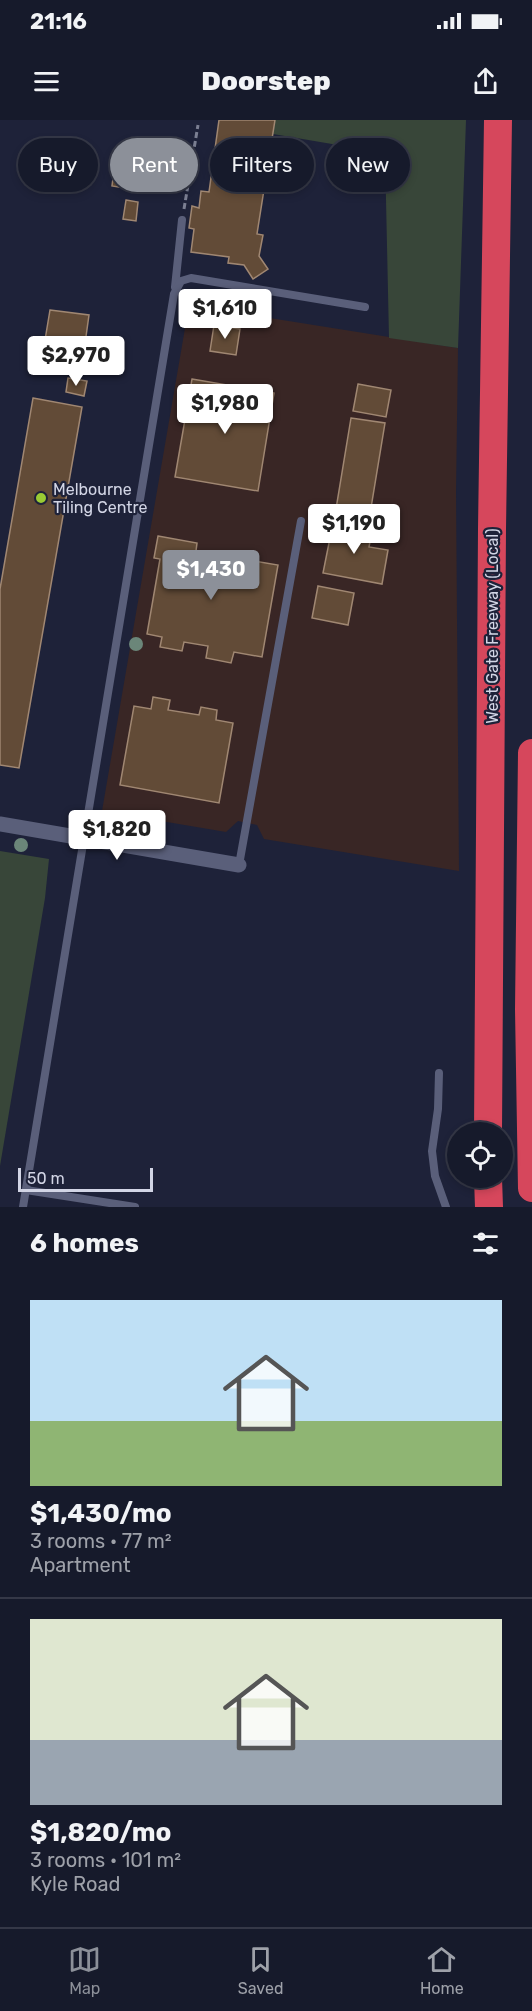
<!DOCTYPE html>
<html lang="en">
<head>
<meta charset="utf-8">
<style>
	:root { --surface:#161a2b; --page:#232737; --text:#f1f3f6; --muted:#9ea1a9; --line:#353847; --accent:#8c9099 }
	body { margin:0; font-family:Rubik,sans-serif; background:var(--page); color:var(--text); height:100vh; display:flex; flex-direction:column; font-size:22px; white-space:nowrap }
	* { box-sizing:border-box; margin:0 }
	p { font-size:20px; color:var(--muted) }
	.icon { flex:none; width:33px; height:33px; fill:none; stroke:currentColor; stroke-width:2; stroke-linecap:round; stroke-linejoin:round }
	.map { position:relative; height:1087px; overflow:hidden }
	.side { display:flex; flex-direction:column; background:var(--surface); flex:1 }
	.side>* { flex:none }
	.banner { position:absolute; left:18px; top:18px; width:496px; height:54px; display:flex; gap:12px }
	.controls { position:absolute; left:447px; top:1002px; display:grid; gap:12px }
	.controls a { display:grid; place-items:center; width:66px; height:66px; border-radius:50%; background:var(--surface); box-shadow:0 3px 9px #0003,0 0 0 2px var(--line); font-size:30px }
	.scale { position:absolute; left:18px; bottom:15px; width:135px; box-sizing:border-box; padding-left:6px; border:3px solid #d2d5e5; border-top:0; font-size:16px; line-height:21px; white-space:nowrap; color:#d2d5e5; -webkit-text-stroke:4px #1e2239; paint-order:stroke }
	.price { position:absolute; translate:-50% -51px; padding:0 14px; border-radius:6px; background:#fff; color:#222; font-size:20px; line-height:39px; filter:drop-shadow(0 2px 3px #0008) }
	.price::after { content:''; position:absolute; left:50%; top:36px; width:18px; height:14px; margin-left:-9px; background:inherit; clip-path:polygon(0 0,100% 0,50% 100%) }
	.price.on { background:var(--accent); color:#fff }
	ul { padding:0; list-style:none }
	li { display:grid; align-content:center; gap:12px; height:318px; padding:0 30px }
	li+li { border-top:2px solid var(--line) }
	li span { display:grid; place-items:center; height:186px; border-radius:0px; color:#555 }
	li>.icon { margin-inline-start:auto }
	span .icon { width:108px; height:108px; fill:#fffc; stroke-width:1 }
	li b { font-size:26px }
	h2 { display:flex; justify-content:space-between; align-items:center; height:72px; padding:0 30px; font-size:26px }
	.tag { padding:0 21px; border-radius:27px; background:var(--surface); box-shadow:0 3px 9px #0003,0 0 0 2px var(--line); font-size:21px; line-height:54px }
	.tag.on { background:var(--accent); color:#fff }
	.status { display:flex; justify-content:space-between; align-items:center; height:42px; padding:0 30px; background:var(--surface); direction:ltr }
	.status svg { height:16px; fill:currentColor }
	header { display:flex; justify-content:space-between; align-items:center; height:78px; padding:0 30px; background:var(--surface); font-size:27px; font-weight:800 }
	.menu { display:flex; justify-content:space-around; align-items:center; height:84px; border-top:2px solid var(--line); background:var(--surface); font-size:16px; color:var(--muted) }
	.menu a { display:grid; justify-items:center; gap:3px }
	.menu .on { color:var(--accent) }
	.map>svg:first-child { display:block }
	.industrial { fill:#392625 }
	.green { fill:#384639 }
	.building { fill:#624b37; stroke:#a08772; stroke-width:1.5 }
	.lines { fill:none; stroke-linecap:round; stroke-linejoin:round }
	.path { stroke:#7b7f92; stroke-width:3; stroke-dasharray:6 3; stroke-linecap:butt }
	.service { stroke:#5a5f7a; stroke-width:8 }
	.minor { stroke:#5a5f7a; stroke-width:15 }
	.motorway { stroke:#d6475c; stroke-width:28 }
	.tree { fill:#6b8679 }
	.poi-dot { fill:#9acb34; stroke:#1e2239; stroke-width:2 }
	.labels { text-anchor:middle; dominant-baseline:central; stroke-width:4.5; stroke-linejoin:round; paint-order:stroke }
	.poi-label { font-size:16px; fill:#d2d5e5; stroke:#1e2239; text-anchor:start }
	.street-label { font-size:16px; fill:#d2d5e5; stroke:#1e2239 }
</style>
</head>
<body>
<div class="status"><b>21:16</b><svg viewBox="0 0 49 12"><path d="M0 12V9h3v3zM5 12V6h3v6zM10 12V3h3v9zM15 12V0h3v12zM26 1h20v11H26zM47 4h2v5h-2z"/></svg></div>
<header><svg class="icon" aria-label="menu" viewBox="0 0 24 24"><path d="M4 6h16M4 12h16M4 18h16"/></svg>Doorstep<svg class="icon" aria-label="share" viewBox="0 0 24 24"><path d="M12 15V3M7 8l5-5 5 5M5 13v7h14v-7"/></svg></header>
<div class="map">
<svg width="532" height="1087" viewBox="0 0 532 1087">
	<rect width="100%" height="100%" fill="#1e2239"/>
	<!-- industrial -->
	<path class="industrial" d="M189,185L458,228L456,372L459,751L264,719L257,705L238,701L226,712L102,691Z"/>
	<!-- green -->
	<g class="green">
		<path d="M275,0H466L458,228L389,218L385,33L273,14Z"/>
		<path d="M0,731L49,739L45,778L0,1046Z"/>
	</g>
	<!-- building -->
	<g class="building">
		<path d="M219,0H275L257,114L263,115L259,136L268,149L253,159L244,145L228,143L229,137L191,132L194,109L189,108L192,86L199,88L201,71L209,72Z"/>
		<path d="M115,43L133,45L130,69L112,66Z"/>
		<path d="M126,80L138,82L136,101L123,99Z"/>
		<path d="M50,190L89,195L83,238L43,232Z"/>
		<path d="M214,205L240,209L236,235L210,231Z"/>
		<path d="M68,258L87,261L84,276L66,272Z"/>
		<path d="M192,259L274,273L258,371L175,357Z"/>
		<path d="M358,264L391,270L386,297L353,291Z"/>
		<path d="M33,278L82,287L19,648L0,645V469Z"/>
		<path d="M351,298L385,303L369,400L335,395Z"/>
		<path d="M333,403L372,411L369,427L388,430L382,464L323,453Z"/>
		<path d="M158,416L197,423L196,431L278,445L262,537L234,532L231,543L206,538L208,526L184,522L182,531L160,527L162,517L147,514L160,439L154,438Z"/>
		<path d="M318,466L354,473L348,505L312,498Z"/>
		<path d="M153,577L170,580L168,590L199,595L201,587L217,590L216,600L233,603L219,683L120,665L134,586L151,589Z"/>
	</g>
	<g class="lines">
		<!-- path -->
		<path class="path" d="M184,89L198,5"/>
		<!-- service -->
		<g class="service">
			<path d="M175,167L182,100"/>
			<path d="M239,745L301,401"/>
			<path d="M439,953L438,989L432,1031L435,1056L446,1087"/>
			<path d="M26,1070L135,1087"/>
			<path d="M23,1087L174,174L181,161L191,158L365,187"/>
		</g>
		<!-- minor -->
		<path class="minor" d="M0,704L239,745"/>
		<!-- motorway -->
		<g class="motorway">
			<path d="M532,633L529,889L532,1068"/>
			<path d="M488,1012L492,409L498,0"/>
			<path d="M488,1058L489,1087"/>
		</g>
	</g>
	<!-- trees -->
	<g class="tree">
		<circle cx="136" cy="524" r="7"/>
		<circle cx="21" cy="725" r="7"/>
	</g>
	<!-- markers -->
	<circle class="poi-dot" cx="41" cy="378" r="6"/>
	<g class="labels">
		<!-- poi labels -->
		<g class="poi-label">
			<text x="53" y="369">Melbourne<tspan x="53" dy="18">Tiling Centre</tspan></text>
		</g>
		<!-- street labels -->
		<g class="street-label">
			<text transform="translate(492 506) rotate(-90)">West Gate Freeway (Local)</text>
		</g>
	</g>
</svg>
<div class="controls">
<a><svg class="icon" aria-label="locate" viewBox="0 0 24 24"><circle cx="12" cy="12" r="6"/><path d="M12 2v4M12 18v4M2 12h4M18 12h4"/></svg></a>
</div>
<div class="scale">50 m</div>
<b class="price" style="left:225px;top:220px">$1,610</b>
<b class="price" style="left:76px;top:267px">$2,970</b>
<b class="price" style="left:225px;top:315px">$1,980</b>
<b class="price" style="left:354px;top:435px">$1,190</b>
<b class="price on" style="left:211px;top:481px">$1,430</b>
<b class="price" style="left:117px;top:741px">$1,820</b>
<div class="banner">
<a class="tag">Buy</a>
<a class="tag on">Rent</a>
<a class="tag">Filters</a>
<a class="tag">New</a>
</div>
</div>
<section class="side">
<h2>6 homes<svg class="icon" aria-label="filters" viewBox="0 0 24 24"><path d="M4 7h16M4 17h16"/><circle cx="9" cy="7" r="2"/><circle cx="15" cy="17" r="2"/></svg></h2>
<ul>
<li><span style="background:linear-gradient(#bfe0f5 65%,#8fb573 0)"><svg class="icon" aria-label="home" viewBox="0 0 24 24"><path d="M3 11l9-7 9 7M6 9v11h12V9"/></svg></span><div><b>$1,430/mo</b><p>3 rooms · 77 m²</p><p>Apartment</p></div></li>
<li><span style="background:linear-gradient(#dfe7d0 65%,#9aa5b1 0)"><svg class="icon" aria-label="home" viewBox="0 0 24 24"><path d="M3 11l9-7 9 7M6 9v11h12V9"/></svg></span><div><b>$1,820/mo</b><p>3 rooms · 101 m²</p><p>Kyle Road</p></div></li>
</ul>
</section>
<nav class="menu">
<a class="on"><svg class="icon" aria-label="map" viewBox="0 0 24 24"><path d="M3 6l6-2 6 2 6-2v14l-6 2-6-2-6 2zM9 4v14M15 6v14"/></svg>Map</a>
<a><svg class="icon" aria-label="saved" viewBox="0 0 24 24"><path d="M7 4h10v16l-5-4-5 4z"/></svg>Saved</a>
<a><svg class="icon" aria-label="home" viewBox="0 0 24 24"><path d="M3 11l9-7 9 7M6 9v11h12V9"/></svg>Home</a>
</nav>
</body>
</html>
